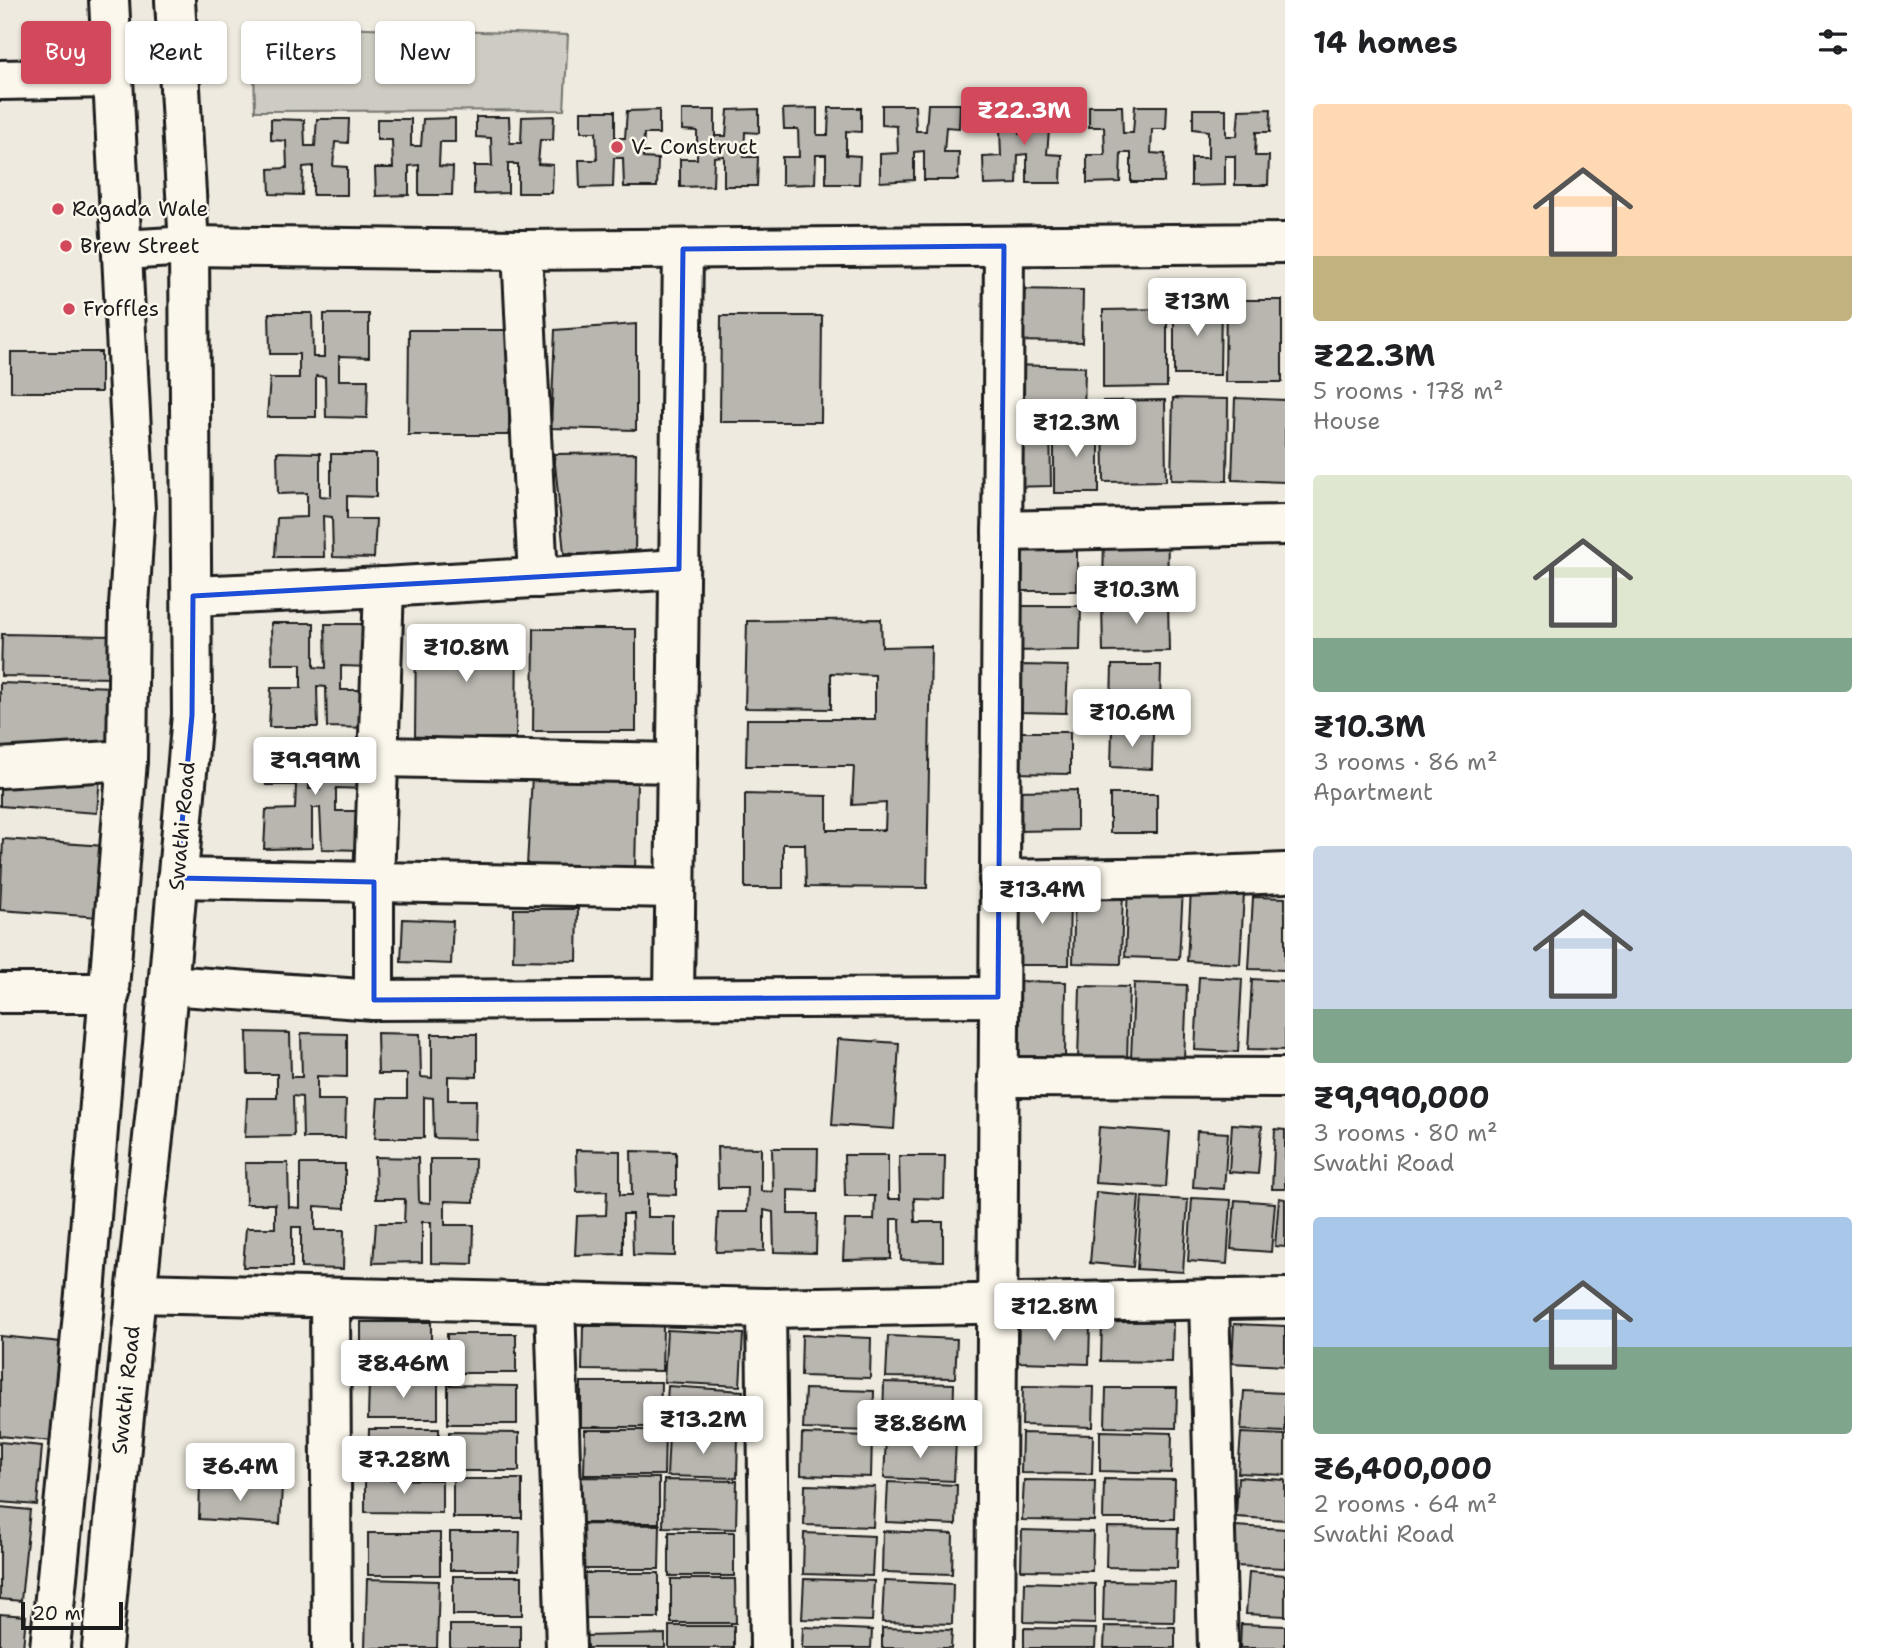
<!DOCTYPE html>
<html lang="en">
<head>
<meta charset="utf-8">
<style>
	:root { --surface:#fff; --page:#f2f2f2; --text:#202124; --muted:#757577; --accent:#d1495b }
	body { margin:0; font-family:"Shantell Sans",sans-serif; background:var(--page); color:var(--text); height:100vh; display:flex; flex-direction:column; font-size:26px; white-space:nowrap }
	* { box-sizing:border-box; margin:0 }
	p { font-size:23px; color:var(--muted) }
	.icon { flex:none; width:38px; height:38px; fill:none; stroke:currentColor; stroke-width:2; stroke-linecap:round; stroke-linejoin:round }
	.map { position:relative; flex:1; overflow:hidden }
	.drawer { display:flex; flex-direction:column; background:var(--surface); width:595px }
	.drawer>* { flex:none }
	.top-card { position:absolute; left:21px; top:21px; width:665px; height:63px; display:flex; gap:14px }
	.scale { position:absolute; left:21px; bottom:18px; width:102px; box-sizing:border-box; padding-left:7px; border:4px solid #1c1c1c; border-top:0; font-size:19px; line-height:24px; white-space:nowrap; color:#1c1c1c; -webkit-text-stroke:5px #fbf7ec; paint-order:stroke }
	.price { position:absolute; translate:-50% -60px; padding:0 16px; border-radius:7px; background:#fff; color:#222; font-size:23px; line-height:46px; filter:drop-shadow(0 2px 4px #0008) }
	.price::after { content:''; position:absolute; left:50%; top:42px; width:21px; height:16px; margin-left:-10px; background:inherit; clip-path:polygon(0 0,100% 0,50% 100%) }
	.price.active { background:var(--accent); color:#fff }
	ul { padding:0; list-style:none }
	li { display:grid; align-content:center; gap:14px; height:371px; padding:0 28px }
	li span { display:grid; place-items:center; height:217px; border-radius:7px; color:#555 }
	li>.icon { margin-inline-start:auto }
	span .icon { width:126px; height:126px; fill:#fffc; stroke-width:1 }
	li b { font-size:30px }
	h2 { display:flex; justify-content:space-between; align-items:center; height:84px; padding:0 28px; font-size:30px }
	.tag { padding:0 24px; border-radius:7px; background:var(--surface); box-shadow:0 2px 5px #0004; font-size:24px; line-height:63px }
	.tag.active { background:var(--accent); color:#fff }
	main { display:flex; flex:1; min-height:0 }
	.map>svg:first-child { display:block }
	.green { fill:#ceccc2; stroke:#75746f; stroke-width:2 }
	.building { fill:#b9b6af; stroke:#1c1c1c; stroke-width:2 }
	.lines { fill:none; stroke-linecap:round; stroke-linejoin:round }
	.minor-casing { stroke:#1c1c1c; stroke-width:44 }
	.minor { stroke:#fbf7ec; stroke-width:38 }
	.marked { fill:none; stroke:#1d4ed8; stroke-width:5; stroke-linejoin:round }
	.poi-dot { fill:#d1495b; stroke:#fbf7ec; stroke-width:2.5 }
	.labels { text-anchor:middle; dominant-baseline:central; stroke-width:5; stroke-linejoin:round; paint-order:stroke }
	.poi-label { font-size:21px; fill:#1c1c1c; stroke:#fbf7ec; text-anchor:start }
	.street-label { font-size:21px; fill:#1c1c1c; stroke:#fbf7ec }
</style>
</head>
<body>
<main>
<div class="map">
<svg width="1285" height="1648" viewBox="0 0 1285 1648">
	<rect width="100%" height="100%" fill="#eeeadf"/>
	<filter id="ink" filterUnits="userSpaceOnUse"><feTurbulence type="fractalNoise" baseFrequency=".0143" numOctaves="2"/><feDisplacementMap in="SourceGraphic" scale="14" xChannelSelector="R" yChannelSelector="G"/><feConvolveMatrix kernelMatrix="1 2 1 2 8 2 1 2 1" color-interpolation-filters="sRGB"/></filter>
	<g filter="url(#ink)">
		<!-- green -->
		<path class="green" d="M253,24L568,35L564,110L255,111Z"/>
		<!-- building -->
		<g class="building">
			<path d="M928,104H960L959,128L946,127L944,152H959L958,180H924V151L914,152V180L880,182V154L898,153L897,126L882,125V105H915L916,131H926Z"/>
			<path d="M1089,106H1122L1123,133H1133L1135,106H1167L1166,129H1152L1151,153L1165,154L1164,182H1131V153H1121L1120,182L1087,183V155H1105L1104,127H1089Z"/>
			<path d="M1063,107L1062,131L1049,130L1047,154L1062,155L1061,183H1027V154L1018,155L1017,184L984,185L983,157L1001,156L1000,129L985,128V108H1018L1019,134H1029L1031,108Z"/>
			<path d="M817,108V135H828L829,108H861V132L846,131V155L860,156L859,184H826V155H816L815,184L782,185V157H799L798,129H784L783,109Z"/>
			<path d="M759,109V133L745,132L744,157H758L757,186H724V156L714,157L713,186L680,187V159H697V131L682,130V110H715V136H726L728,110Z"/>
			<path d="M1193,109H1226V136H1237L1239,110L1271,109L1270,132H1256L1255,156H1269L1268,185H1235V156H1225V185L1191,186V158H1208V131L1193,129Z"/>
			<path d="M659,110V134H644L643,158L658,159L657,187H624L623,158H614L613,187L580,188L579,160H597L596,132H581V111H615V138H625L627,111Z"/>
			<path d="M554,116L553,140H540L538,164L553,165L552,193H518V164H508V193L474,194V166H492L491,138L476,137V117H509L510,143H521L522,117Z"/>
			<path d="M455,118V142H440L439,166L453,167L452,195H419V165L409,166V195L376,196L375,168H393L392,140H377V119H411V146H421L423,119Z"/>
			<path d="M271,119L304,120L305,146H315L317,119H349L348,143L335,142L333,166L347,167V195H313V166L303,167L302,195L270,194L269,169L287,168L286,141L271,140Z"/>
			<path d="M1008,289L1083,290L1082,342L1007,341Z"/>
			<path d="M1174,300L1221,301L1220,375H1174Z"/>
			<path d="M1226,300H1282V382H1225Z"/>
			<path d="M1167,309V387L1103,388V310Z"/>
			<path d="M269,313H312L313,357H324V314H369V357L339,356V380H368L367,418L326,417L325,377L316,376V417H267L270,378H299V354H270Z"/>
			<path d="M721,316H822L821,422H720Z"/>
			<path d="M636,324V430L551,428L555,330Z"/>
			<path d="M409,330H510L509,435H408Z"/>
			<rect x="11" y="352" width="90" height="40"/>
			<path d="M1010,365L1085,367L1084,416L1008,415Z"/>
			<path d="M1173,398L1228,399L1227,481L1171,480Z"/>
			<path d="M1235,398L1285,400V482L1232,480Z"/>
			<path d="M1165,400L1166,481L1104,482L1103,401Z"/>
			<path d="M1050,423L1051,486L1008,487L1007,424Z"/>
			<rect x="1054" y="425" width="45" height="68"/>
			<path d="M277,452L320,453V496L331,497V454H376V497L347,496V519H376L374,558L333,557L332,517L323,516L324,557H275L277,518L307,517V493L278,494Z"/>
			<path d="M636,453L635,559L564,553L554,454Z"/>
			<path d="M1104,537L1168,538L1167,590L1103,589Z"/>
			<path d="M1077,538V591H1012V539Z"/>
			<path d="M1168,601L1169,651L1103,652L1102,602Z"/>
			<path d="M1005,606H1081L1080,650L1006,651Z"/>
			<path d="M881,619L882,647L931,646L927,888L806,887L805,844H783V888H745V794L827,796V830H885L886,803L852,805L854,766H746L747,719H875V675L831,673V709L745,708L747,621Z"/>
			<path d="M271,623H314V667L326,668L325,624H371V667L341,666V690H370L369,728L327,727L326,687L317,686L318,727H269L271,688H301V664H272Z"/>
			<path d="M534,629H636V731H533Z"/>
			<path d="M416,631H517L516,738H415Z"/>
			<path d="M2,634L114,636L113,678L1,676Z"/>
			<path d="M1021,665L1068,666L1066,713L1019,712Z"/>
			<path d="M1112,665H1161L1160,705H1111Z"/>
			<path d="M0,683L114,687L111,751L0,747Z"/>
			<path d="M1112,729L1153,730L1152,769L1111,767Z"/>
			<path d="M1011,732H1070V774L1011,773Z"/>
			<path d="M266,744L308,745L309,789H320V745H365V789L336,788V811H364L363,850L322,849L320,808H312V848L264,849L266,810L295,809L296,785H266Z"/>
			<path d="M100,776L97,813L0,806V781Z"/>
			<path d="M532,776L637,783L635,870L527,866Z"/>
			<path d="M1077,790V830L1016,831L1015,791Z"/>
			<rect x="1110" y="794" width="47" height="39"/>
			<path d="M3,839L105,846L99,917L0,910Z"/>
			<path d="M1015,887L1070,888L1069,965H1014Z"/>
			<path d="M1128,887L1183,890L1179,959L1125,957Z"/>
			<path d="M1075,888L1123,889L1121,964L1073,963Z"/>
			<path d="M1191,890L1244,893L1240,964L1187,961Z"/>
			<path d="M1253,897L1285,898V970L1249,969Z"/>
			<path d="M514,909H578L577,961L513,960Z"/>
			<path d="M403,919L453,921L451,964L401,962Z"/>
			<path d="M1199,977L1242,979L1238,1052L1195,1050Z"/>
			<path d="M1252,979L1285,981V1050L1248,1049Z"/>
			<path d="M1006,981L1066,982L1065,1057L1005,1056Z"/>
			<path d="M1134,983L1187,985L1184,1060L1131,1059Z"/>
			<path d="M1080,986L1129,987L1127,1062L1078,1061Z"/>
			<path d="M247,1032L290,1033L291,1077H302L301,1033L347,1034V1077L317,1076V1100H346L345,1138H303L302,1097L293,1096L294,1136L245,1137L247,1098H277V1074H248Z"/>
			<path d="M377,1033L420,1034L421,1077L432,1078V1034H477V1077L448,1076V1100H476L475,1139L434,1138L433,1098L424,1097V1138H375L378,1098H407V1074H378Z"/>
			<path d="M838,1039L899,1043L894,1129L832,1125Z"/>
			<path d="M1232,1124L1262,1126L1258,1174L1229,1172Z"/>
			<path d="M1099,1127L1170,1132L1166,1187L1095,1183Z"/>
			<path d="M1275,1129L1285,1130V1189H1272Z"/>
			<path d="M1197,1131L1228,1133L1224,1189L1193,1187Z"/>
			<path d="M717,1147L761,1148V1191L773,1192L772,1148H818L817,1191L788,1190V1214H817L816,1253L774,1252L773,1212L764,1210V1251L716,1252L718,1212H747L748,1188H718Z"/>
			<path d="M576,1150L620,1151V1195H632L631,1151L676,1152V1195L647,1194V1217H675V1256L633,1255L632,1214H623V1254L575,1255L577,1216L606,1215L607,1191L577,1192Z"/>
			<path d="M844,1155H888V1199H900L899,1156H945L944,1199L914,1198L915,1222H943V1261L901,1260L900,1219H891V1259L843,1260L845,1220H874L875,1196H845Z"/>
			<path d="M375,1157L418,1158L419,1202L430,1203V1159H475L474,1202L445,1201V1225H474L473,1264L431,1263V1222H422V1262L373,1263L376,1223H404L405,1199H376Z"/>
			<path d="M245,1163H288L289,1207L300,1208V1164H345V1208L315,1206V1230H344L343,1269L301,1268V1227H292V1267H243L246,1228H275V1204H246Z"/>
			<path d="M1096,1192L1139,1196L1133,1267L1090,1263Z"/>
			<path d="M1142,1197L1188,1200L1183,1272L1137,1269Z"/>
			<path d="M1192,1198L1231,1200L1227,1264L1188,1261Z"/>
			<path d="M1279,1198L1285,1199V1247L1275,1246Z"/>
			<path d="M1235,1200L1275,1203L1271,1252L1231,1249Z"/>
			<path d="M1102,1321L1173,1322L1172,1362L1101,1361Z"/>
			<rect x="361" y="1322" width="70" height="39"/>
			<path d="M1019,1322L1090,1323L1089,1364L1018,1362Z"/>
			<path d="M1234,1324L1285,1326V1366L1232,1363Z"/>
			<path d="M583,1326H663L662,1371L582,1370Z"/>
			<path d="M667,1330L743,1334L740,1386L664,1382Z"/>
			<rect x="447" y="1334" width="69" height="39"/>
			<path d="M802,1335L871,1338L870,1378L801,1376Z"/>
			<path d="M0,1336L61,1342L52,1441L0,1436Z"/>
			<path d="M888,1336L957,1339L955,1378L886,1377Z"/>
			<path d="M369,1380H438V1419H368Z"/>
			<path d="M581,1382H661L660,1427H581Z"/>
			<path d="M884,1382L954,1384L953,1424L883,1422Z"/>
			<path d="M448,1385L517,1386V1424H448Z"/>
			<path d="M668,1386L743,1391L740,1433L665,1429Z"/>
			<path d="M1023,1386L1094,1387L1093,1427L1022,1425Z"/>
			<path d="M1106,1388H1177L1176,1428L1105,1427Z"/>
			<path d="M805,1389L874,1391L873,1431L803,1429Z"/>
			<path d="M1244,1391L1285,1393V1432L1241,1430Z"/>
			<path d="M369,1429H439V1475H368Z"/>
			<path d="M585,1430H665L664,1475H584Z"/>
			<path d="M1100,1431L1172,1433L1171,1473L1100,1471Z"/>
			<path d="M449,1432L519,1433V1471H449Z"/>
			<path d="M1022,1433L1093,1435L1092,1474L1021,1473Z"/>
			<path d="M1241,1433L1285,1435V1475L1238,1473Z"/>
			<path d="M669,1434L738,1435L737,1478L667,1476Z"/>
			<path d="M802,1434L872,1436L871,1477L801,1475Z"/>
			<path d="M886,1438L956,1441L954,1481L884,1478Z"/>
			<path d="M0,1442L42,1446L37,1505L0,1502Z"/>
			<path d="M580,1477L659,1478V1523H579Z"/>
			<path d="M1238,1477L1285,1480V1520L1236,1517Z"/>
			<path d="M365,1479L442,1480V1513L365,1512Z"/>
			<rect x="453" y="1479" width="69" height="39"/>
			<path d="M1104,1479L1175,1480L1174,1519H1103Z"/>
			<path d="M664,1480L737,1481L736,1529L663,1527Z"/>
			<path d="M1024,1480L1095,1481L1094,1521L1022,1520Z"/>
			<path d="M200,1482L282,1486L280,1524L199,1519Z"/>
			<path d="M888,1482L957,1485L956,1525L886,1522Z"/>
			<path d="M805,1485L875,1487L873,1527L804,1525Z"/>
			<path d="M0,1507L30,1510L21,1601L0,1599Z"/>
			<path d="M580,1524L660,1525L659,1569H580Z"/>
			<path d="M1235,1526L1285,1529V1568L1233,1566Z"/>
			<path d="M1107,1527L1178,1528L1177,1568L1106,1567Z"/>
			<path d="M1022,1530L1093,1532L1092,1571L1021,1570Z"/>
			<path d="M883,1531L953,1534L952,1574L882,1572Z"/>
			<path d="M450,1532H520L519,1570H450Z"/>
			<rect x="669" y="1532" width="65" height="44"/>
			<rect x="368" y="1533" width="72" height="42"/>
			<path d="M804,1533L874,1536L872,1576L803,1574Z"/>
			<path d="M1249,1572L1285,1575V1616L1246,1614Z"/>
			<rect x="579" y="1573" width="80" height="45"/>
			<rect x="453" y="1576" width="69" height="39"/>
			<path d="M367,1579L439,1581L437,1648H365Z"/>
			<path d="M671,1579H735L736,1623H671Z"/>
			<path d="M804,1579L874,1581L872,1621L802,1619Z"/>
			<path d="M884,1581L953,1584L952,1624L882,1622Z"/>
			<path d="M1104,1581L1175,1582L1174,1622L1103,1621Z"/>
			<path d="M1025,1582L1095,1584V1624L1024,1622Z"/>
			<path d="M0,1614L26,1616L23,1648H0Z"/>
			<path d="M1241,1624L1285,1626V1648H1240Z"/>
			<rect x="450" y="1625" width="70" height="23"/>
			<rect x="669" y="1626" width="65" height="22"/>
			<path d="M1105,1626L1175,1627V1648H1104Z"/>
			<path d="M803,1627L872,1630L871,1648H802Z"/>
			<path d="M882,1628L952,1630L951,1648H882Z"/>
			<path d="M1024,1628L1096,1629L1095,1648H1024Z"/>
			<path d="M665,1634V1648H585V1636Z"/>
		</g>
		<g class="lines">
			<!-- minor casing -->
			<g class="minor-casing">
				<g id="minor">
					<path d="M0,80L111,78"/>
					<path d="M123,250L189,246L522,250L1285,243"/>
					<path d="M522,250L538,578"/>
					<path d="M1002,531L1285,525"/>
					<path d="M193,596L384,587L679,569"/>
					<path d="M379,757L677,763"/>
					<path d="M0,768L127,760"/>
					<path d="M177,878L675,888"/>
					<path d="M999,880L1186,877L1285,873"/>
					<path d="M168,985L374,1000L998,997"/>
					<path d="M0,993H110"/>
					<path d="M674,998L683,249"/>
					<path d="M374,1000V882L384,587"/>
					<path d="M998,1077L1285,1078"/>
					<path d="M136,1293L766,1308L1285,1298"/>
					<path d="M330,1299L332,1648"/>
					<path d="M1209,1299L1218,1648"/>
					<path d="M555,1303L566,1648"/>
					<path d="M766,1308L770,1648"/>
					<path d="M50,1648L85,1294L127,760L129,606L135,509L109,0"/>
					<path d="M102,1648L131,1342L163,1044L192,715L189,246L175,0"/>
					<path d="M995,1648L1004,246"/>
				</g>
			</g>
			<!-- minor -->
			<use href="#minor" class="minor"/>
		</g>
	</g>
	<!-- marked area -->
	<path class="marked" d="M1004,246L998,997L374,1000V882L177,878L192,715L193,596L679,569L683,249Z"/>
	<!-- markers -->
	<g class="poi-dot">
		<circle cx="617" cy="147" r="7"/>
		<circle cx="58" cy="209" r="7"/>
		<circle cx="66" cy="246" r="7"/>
		<circle cx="69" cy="309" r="7"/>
	</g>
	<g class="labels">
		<!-- poi labels -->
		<g class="poi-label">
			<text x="631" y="147">V- Construct</text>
			<text x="72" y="209">Ragada Wale</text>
			<text x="80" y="246">Brew Street</text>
			<text x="83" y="309">Froffles</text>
		</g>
		<!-- street labels -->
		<g class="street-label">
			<text transform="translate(182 826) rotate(-85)">Swathi Road</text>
			<text transform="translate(126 1390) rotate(-84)">Swathi Road</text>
		</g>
	</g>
</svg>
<div class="scale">20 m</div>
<b class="price active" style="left:1024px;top:147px">₹22.3M</b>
<b class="price" style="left:1197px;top:338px">₹13M</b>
<b class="price" style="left:1076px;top:459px">₹12.3M</b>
<b class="price" style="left:1136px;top:626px">₹10.3M</b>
<b class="price" style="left:466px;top:684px">₹10.8M</b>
<b class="price" style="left:1132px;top:749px">₹10.6M</b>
<b class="price" style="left:315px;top:797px">₹9.99M</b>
<b class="price" style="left:1042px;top:926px">₹13.4M</b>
<b class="price" style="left:1054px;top:1343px">₹12.8M</b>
<b class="price" style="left:403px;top:1400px">₹8.46M</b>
<b class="price" style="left:703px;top:1456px">₹13.2M</b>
<b class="price" style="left:920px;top:1460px">₹8.86M</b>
<b class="price" style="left:404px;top:1496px">₹7.28M</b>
<b class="price" style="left:240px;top:1503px">₹6.4M</b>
<div class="top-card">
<a class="tag active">Buy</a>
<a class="tag">Rent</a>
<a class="tag">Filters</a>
<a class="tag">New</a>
</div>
</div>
<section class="drawer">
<h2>14 homes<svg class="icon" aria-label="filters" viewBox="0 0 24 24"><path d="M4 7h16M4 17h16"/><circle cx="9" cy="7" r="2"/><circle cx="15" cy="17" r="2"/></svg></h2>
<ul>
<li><span style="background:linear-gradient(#ffd9b3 70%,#c2b280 0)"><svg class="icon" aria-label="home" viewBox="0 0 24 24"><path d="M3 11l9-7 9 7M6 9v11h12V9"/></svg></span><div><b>₹22.3M</b><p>5 rooms · 178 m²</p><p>House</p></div></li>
<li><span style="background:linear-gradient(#dfe7d0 75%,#7fa58c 0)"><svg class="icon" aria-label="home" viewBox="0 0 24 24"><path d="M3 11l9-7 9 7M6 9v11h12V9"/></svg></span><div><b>₹10.3M</b><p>3 rooms · 86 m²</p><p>Apartment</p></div></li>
<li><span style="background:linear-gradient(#c9d6e8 75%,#7fa58c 0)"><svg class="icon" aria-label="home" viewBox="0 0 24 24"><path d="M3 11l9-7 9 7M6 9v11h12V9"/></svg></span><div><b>₹9,990,000</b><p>3 rooms · 80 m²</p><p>Swathi Road</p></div></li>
<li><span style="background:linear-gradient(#a9c7e8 60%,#7fa58c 0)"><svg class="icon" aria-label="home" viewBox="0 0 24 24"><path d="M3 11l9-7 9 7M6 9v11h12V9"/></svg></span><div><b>₹6,400,000</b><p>2 rooms · 64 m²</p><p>Swathi Road</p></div></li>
</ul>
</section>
</main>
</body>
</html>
